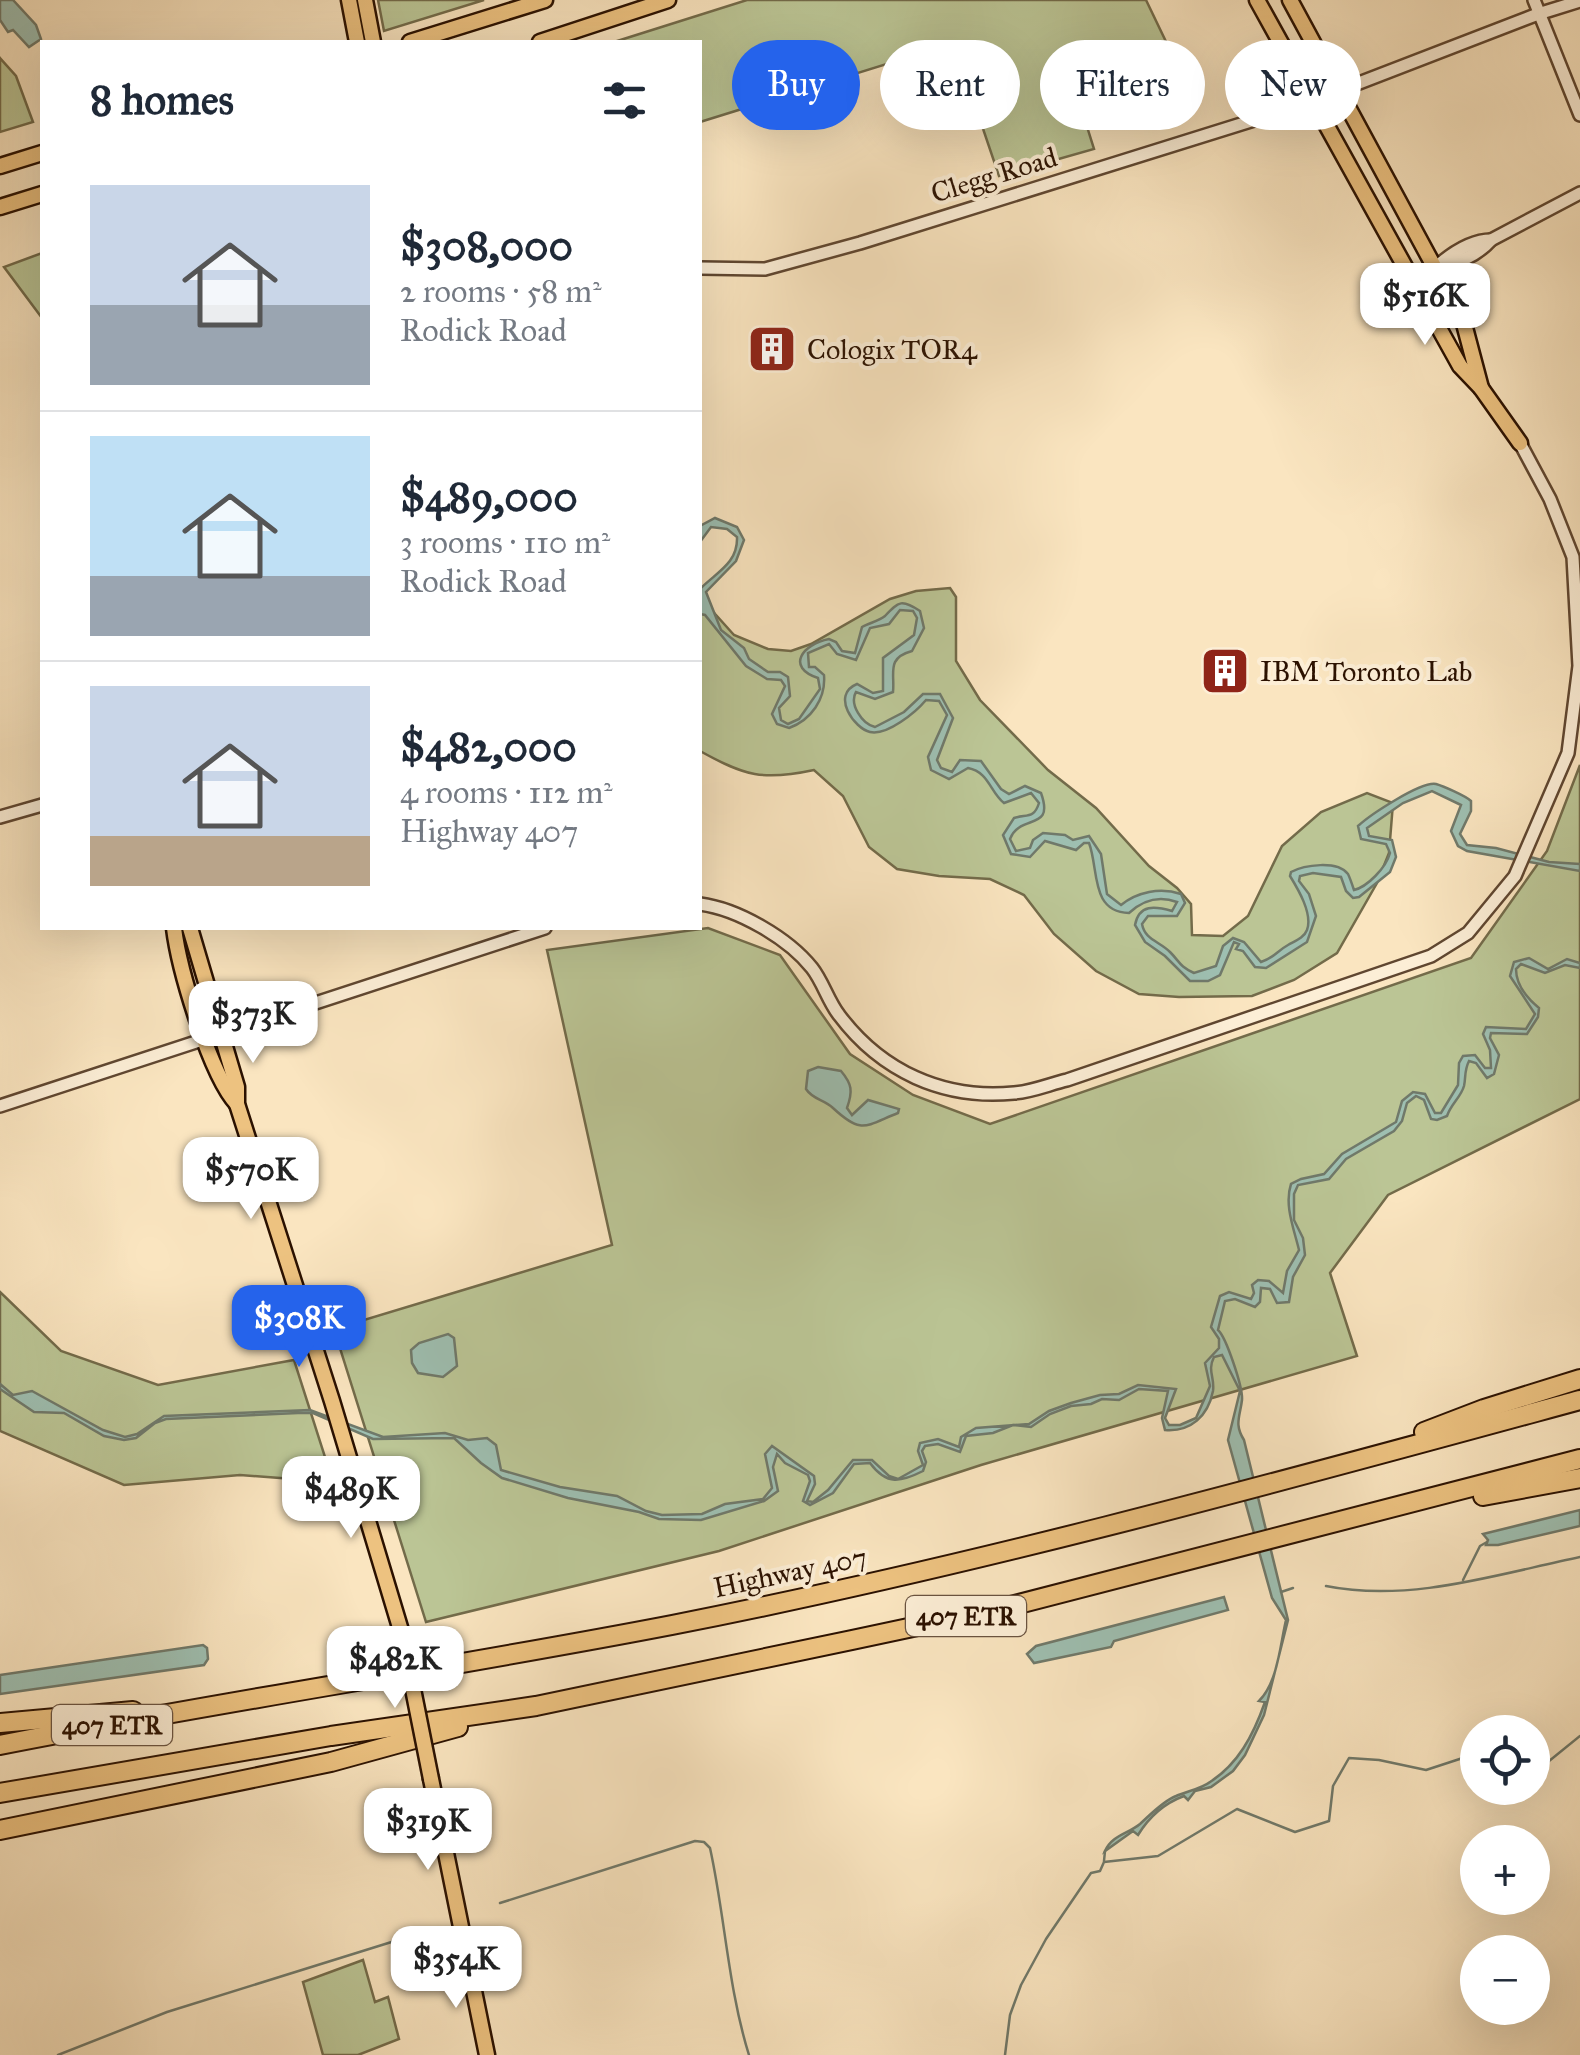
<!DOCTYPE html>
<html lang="en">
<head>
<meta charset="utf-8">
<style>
	:root { --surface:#fff; --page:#f6f6f7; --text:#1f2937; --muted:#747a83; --line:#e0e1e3; --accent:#2563eb }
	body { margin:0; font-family:"IM FELL Great Primer",serif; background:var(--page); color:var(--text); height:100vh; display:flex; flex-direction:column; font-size:38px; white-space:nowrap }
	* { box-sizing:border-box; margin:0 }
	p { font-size:32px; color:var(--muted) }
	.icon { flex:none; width:55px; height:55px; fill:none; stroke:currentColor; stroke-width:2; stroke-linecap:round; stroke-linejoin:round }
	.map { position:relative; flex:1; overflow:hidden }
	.sheet { position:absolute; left:40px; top:40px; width:662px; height:890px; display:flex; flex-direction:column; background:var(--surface); border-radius:0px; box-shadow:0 10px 40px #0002 }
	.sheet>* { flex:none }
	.top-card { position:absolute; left:732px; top:40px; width:698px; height:90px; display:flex; gap:20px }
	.tools { position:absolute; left:1460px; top:1715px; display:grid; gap:20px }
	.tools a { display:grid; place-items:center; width:90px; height:90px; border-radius:50%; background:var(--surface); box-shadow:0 10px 40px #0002; font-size:50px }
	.price { position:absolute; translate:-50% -85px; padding:0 22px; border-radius:20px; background:#fff; color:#222; font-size:32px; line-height:65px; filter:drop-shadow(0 2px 5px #0008) }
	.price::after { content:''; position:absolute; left:50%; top:60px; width:30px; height:22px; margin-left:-15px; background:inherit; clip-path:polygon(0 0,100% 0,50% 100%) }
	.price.selected { background:var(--accent); color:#fff }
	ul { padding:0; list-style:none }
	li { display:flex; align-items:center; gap:30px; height:250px; padding:0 50px }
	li+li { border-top:2px solid var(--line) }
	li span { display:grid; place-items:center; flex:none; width:280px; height:200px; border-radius:0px; color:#555 }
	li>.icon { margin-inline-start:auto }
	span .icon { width:120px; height:120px; fill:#fffc; stroke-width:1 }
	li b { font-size:42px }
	h2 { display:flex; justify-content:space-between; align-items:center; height:120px; padding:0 50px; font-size:42px }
	.chip { padding:0 35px; border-radius:45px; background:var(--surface); box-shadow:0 10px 40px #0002; font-size:35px; line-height:90px }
	.chip.selected { background:var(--accent); color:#fff }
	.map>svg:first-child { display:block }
	.green { fill:#bbc595; stroke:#736b4a; stroke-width:2.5 }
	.water { fill:#9ebfb1; stroke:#70796a; stroke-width:2.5 }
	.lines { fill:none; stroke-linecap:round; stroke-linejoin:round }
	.stream { stroke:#70796a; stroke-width:2.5 }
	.minor-casing { stroke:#5f4630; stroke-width:16 }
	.major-casing { stroke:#2b1100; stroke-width:19 }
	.highway-casing { stroke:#2b1100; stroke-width:22 }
	.minor { stroke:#fceed6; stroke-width:11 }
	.major { stroke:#edc280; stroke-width:14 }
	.highway { stroke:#edc280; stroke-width:18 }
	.major-bridge-casing { stroke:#2b1100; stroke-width:19; stroke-linecap:butt }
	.major-bridge { stroke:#edc280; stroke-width:14 }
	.labels { text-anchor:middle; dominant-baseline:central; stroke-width:8; stroke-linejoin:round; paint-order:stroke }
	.shield { fill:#fceed6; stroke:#6a5340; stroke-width:2.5 }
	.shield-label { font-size:25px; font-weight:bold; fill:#2b1100 }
	.street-label { font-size:28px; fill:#2b1100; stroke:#fceed6 }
	.poi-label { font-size:28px; fill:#2b1100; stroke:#fceed6; text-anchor:start }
</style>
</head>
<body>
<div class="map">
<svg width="1580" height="2055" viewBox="0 0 1580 2055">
	<rect width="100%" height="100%" fill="#fae5c0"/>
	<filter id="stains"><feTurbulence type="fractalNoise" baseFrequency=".002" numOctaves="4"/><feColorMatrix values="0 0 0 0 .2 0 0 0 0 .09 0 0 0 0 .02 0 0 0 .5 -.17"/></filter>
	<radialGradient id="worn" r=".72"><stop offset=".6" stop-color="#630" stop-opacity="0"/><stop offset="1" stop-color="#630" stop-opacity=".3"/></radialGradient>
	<!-- green -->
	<g class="green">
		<path d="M378,0H484L384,31Z"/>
		<path d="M747,0H1146L1170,50L1073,82L1094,149L999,176L954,43L700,122V42H614Z"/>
		<path d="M0,58L16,76L33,122L0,132Z"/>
		<path d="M42,253V318L4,267Z"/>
		<path d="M950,588L956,597V661L980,700L1048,770L1096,808L1149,866L1177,888L1191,904L1192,935L1223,936L1248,916L1282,846L1321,812L1367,793L1393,803L1389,853L1377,883L1337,953L1294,980L1252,996L1179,997L1139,994L1096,971L1054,934L1024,895L990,879L939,876L897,869L869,847L843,796L814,770C763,781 745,776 700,751V605H707L734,635L768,649L791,651L811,644L890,599L916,591Z"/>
		<path d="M1580,765V1099L1388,1195L1330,1273L1357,1356L981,1465L719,1551L426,1622L334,1329L612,1245L547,950L708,928L780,955L850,1054L913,1095L990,1124L1471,958L1547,851Z"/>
		<path d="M0,1292L61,1351L158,1385L294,1360L333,1482L240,1475L124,1485L0,1431Z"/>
		<path d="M363,1960L375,2002L388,1997L399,2039L358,2055H323L303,1982Z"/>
	</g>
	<!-- water -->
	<g class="water">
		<path d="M0,0H13L36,25L41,39L29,47L13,30L8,32L0,20Z"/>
		<path d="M715,518L737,527L744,540L736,561L706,592L721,630L744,648L749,659L768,672H780L788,677L790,696L779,708L781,720L788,724L799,719L820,689L818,678C785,667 803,644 829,639L836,642L842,651L855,653L862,627C869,623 879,621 885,616C899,601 902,599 920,611L924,628L912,651C886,658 895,673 893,692L875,699L856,692C849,704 862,724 875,727L904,712L923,694H940L953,718L937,760L941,768L952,772L960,760L981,761L1001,789L1009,794L1025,786L1041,793C1055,832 1020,813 1010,839L1016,851L1030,848L1033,840L1043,833L1065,835L1073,840L1089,836L1101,854L1107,894L1121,905C1137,892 1160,887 1181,894L1185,903L1177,916H1148L1142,924C1145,940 1159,941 1170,952C1180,962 1179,966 1194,973L1216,966L1223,946L1233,938L1244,942L1261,962C1274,958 1277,951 1288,945C1295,941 1304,938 1307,930C1313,914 1298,889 1290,876L1291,872C1304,865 1337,860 1348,874C1349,876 1353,887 1354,890C1367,887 1386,868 1390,853L1386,844L1361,839L1358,826C1370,815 1421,781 1436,784C1443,786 1466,796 1471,801V811L1460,834L1467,845L1496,848L1549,862L1580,864V871L1467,851L1458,846L1451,831L1461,805L1432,791L1403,803L1367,828L1369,836L1392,840L1396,857L1390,872L1359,897L1353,898L1346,891L1341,877L1313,873L1300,876L1299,881L1309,894L1316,916L1307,942L1266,968L1255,967L1243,951L1236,949L1239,944L1234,942L1220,975L1208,981H1190L1165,956L1145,942L1135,925C1139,904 1155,906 1172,911L1177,902C1158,895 1143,900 1129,913C1090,912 1099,869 1089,843H1084L1076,850L1045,841L1030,857L1011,854L1003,835L1014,818C1027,814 1034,819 1039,803L1031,793L1004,803C990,792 989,772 968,768L949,779L931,770L928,757L947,715L939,701L926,700C916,712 887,736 870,732C855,729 830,695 857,684L873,693L883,691V658L914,635L917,618L913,611L900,610L889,624L870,628L856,660L837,654L829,644L808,653L809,667H815L824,675C826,699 811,720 789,728L777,724L772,714L785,686L781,680L767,679L746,666L705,615L700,614L701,588C717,572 738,563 737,537L727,529L711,527L700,542V526Z"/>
		<path d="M1529,958L1548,969L1567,959L1580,963V968L1565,965L1545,973L1521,964L1516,969C1516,986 1528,999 1539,1008L1538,1017L1527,1034L1491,1033L1490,1038L1499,1055L1494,1074L1487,1078L1476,1063L1469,1061C1464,1071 1466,1077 1464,1086C1461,1097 1451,1104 1447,1116L1437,1120L1431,1119L1424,1100L1416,1096L1407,1103L1402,1121L1394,1131L1346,1159L1329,1179L1298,1185L1294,1194V1220L1303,1238L1305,1255L1293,1277L1289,1302L1277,1303L1270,1289L1261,1288L1260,1302L1255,1307L1235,1299L1225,1301L1218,1330C1226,1337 1243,1387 1242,1400C1240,1417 1234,1424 1244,1440L1288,1620L1264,1715L1245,1755L1233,1771L1211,1787L1195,1791L1188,1800L1184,1796C1165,1803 1149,1817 1138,1835L1133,1831L1105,1851C1112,1835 1128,1834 1140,1824C1150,1815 1163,1801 1176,1796C1187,1791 1201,1789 1210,1782C1238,1764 1253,1736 1265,1702L1259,1701C1278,1682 1280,1645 1286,1620L1272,1598L1228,1440L1240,1391L1222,1355L1214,1357C1207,1371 1215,1377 1213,1391C1208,1416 1191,1432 1165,1430L1162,1418L1168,1391L1139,1389L1119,1400L1102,1399L1091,1404L1071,1406L1050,1414L1031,1427L1013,1425L993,1433L966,1436L960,1452L938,1444L925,1446L922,1451L926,1462L923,1471C901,1482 887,1486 870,1463L854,1464L833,1493L810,1505L803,1501L810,1481L808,1475L785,1463L777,1454L773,1467L778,1491L764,1501L701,1520L659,1519L639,1512L568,1498L502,1478L481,1463L454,1438L373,1439L313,1413H298L166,1419L155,1423L136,1438L124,1440L104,1436L64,1413L34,1412L0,1389V1384L13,1395L32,1391L103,1430L125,1437L137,1434L164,1416L310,1410L383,1437L445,1433L468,1440L487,1438L496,1445L501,1470L560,1487L617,1496L646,1511L662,1515L702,1514L725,1504L763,1499L772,1488L765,1454L772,1446L814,1476L815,1484L807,1501L813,1502L828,1490L853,1460H872L889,1476L898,1479L923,1465L918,1451L920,1443L938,1439L959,1447L961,1437L976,1428L1029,1424L1049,1411L1071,1403L1100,1395L1119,1394L1138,1385L1176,1389L1165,1418L1169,1425H1180L1196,1418L1210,1386L1205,1363L1219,1348V1339L1211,1327L1220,1296L1229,1292L1251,1299L1254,1293L1252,1285L1258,1280L1269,1281L1283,1293L1287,1271L1299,1250C1294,1229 1284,1205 1291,1184L1301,1179L1324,1174L1342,1154L1396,1122L1402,1101L1413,1092L1425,1094L1435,1113H1441L1458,1085L1459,1063L1463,1056L1475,1055L1485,1068H1491L1490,1050L1483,1034L1486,1027L1526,1029L1535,1014L1510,976L1514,962Z"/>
		<path d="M818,1067L841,1071C852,1084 853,1091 847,1108L852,1115L868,1100L899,1109L898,1113C865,1126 862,1135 833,1108C824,1099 813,1100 806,1089L808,1071Z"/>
		<path d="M448,1334L454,1338L457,1366L443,1377L418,1373L412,1363L411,1350L419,1343Z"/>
		<path d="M1580,1510V1526L1498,1545H1486L1488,1540L1483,1534Z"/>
		<path d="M1224,1597L1228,1610L1114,1641L1111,1647L1034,1663L1027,1654L1036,1646Z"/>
		<path d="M203,1645L207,1648L208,1659L204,1665L0,1694V1675Z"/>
	</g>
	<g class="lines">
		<!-- stream -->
		<g class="stream">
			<path d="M1463,1580L1480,1546L1487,1542"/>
			<path d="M1326,1586C1410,1603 1498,1574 1580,1557"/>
			<path d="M1281,1592L1293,1588"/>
			<path d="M1532,1768L1538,1770L1580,1736"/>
			<path d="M1104,1861L1105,1851"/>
			<path d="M500,1903L695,1841L704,1842L710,1848C725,1916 728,1988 749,2055"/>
			<path d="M58,2055L167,2012L430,1930"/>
			<path d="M1005,2055L1010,2015L1021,1985L1046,1939L1091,1873L1100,1871L1104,1862L1158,1856L1237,1809L1295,1832L1329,1821L1333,1786L1349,1758L1379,1760L1426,1770L1478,1753"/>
		</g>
		<!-- minor casing -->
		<g class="minor-casing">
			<g id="minor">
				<path d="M1534,0L1580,115"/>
				<path d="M1437,266C1452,253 1471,240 1491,240"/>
				<path d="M700,268L765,269L860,243L1302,105L1538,14L1580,1"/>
				<path d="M1434,268C1456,264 1476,257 1491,240L1580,193"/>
				<path d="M0,817L42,805"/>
				<path d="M700,904C738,909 788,938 812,968C823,982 828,1001 839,1015C881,1071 943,1100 1014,1093C1031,1092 1050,1084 1067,1080L1431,956L1468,933L1515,876L1568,753L1579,666L1573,557L1550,499L1520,443"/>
				<path d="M0,1106L545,928"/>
			</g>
		</g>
		<!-- major casing -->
		<g class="major-casing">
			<g id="major">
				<path d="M349,0L357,42"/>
				<path d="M365,0L373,42"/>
				<path d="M1257,0L1460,366L1481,388L1520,443"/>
				<path d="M1290,0L1463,320L1481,388"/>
				<path d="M410,42L545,0"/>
				<path d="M540,42L668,0"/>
				<path d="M0,166L42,153"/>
				<path d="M0,207L42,194"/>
				<path d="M174,928C179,969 210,1075 237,1104"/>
				<path d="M190,928L237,1087V1104L332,1401L402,1634"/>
				<path d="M431,1779L487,2055"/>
			</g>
		</g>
		<!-- highway casing -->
		<g class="highway-casing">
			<g id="highway">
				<path d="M1424,1432L1484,1409L1580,1379"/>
				<path d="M1483,1496L1580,1478"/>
				<path d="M0,1723L133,1711"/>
				<path d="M0,1745C223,1701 449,1668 672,1625C979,1565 1279,1482 1580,1400"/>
				<path d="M0,1793L331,1736L536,1706L852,1640L1007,1607L1580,1459"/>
				<path d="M0,1830L331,1762L458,1727"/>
			</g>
		</g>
		<!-- minor -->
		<use href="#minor" class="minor"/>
		<!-- major -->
		<use href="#major" class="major"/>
		<!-- highway -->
		<use href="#highway" class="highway"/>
		<!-- major-bridge casing -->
		<g class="major-bridge-casing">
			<path id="major-bridge" d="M402,1634L431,1779"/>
		</g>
		<!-- major-bridge -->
		<use href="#major-bridge" class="major-bridge"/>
	</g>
	<!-- icons -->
	<defs>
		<g id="building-square" transform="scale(2.5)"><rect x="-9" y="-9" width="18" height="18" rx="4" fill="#8f2418" stroke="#fceed6"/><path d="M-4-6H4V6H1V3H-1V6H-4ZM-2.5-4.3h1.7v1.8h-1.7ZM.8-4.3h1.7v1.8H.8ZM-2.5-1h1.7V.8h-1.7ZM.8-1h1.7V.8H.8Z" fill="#fff"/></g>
	</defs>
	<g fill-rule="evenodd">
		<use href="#building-square" x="772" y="349"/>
		<use href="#building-square" x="1225" y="671"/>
	</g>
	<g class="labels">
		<!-- shield labels -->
		<g class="shield">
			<rect x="906" y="1596" width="120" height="40" rx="8"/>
			<rect x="52" y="1705" width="120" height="40" rx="8"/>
		</g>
		<g class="shield-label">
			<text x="966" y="1616">407 ETR</text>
			<text x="112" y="1725">407 ETR</text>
		</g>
		<!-- street labels -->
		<g class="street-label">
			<text transform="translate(994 175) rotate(-17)">Clegg Road</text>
			<text transform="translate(790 1572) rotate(-12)">Highway 407</text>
		</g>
		<!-- poi labels -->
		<g class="poi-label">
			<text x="807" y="349">Cologix TOR4</text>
			<text x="1260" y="671">IBM Toronto Lab</text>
		</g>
	</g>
	<rect width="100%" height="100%" filter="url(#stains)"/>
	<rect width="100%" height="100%" fill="url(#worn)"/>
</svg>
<div class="tools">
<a><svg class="icon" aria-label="locate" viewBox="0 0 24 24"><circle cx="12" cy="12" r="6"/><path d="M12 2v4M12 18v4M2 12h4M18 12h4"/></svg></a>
<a>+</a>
<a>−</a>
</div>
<b class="price" style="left:1425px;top:348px">$516K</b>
<b class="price" style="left:253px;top:1066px">$373K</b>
<b class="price" style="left:251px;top:1222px">$570K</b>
<b class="price selected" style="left:299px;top:1370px">$308K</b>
<b class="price" style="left:351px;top:1541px">$489K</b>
<b class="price" style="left:395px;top:1711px">$482K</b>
<b class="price" style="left:428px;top:1873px">$319K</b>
<b class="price" style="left:456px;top:2011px">$354K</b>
<div class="top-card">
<a class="chip selected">Buy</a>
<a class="chip">Rent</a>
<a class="chip">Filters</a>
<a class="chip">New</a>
</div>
<section class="sheet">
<h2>8 homes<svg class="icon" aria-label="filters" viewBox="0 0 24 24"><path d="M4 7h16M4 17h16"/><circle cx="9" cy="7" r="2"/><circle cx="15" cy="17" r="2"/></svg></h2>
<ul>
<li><span style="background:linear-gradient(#c9d6e8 60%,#9aa5b1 0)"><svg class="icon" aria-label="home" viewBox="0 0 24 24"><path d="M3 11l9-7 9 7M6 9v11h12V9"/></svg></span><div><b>$308,000</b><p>2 rooms · 58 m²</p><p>Rodick Road</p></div></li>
<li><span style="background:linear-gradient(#bfe0f5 70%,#9aa5b1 0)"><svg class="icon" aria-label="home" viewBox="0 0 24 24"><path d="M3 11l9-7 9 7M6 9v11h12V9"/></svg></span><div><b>$489,000</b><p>3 rooms · 110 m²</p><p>Rodick Road</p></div></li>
<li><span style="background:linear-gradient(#c9d6e8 75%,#b9a48a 0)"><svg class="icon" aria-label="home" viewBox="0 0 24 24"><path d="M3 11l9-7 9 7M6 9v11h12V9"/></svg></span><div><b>$482,000</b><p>4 rooms · 112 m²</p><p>Highway 407</p></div></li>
</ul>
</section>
</div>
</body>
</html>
